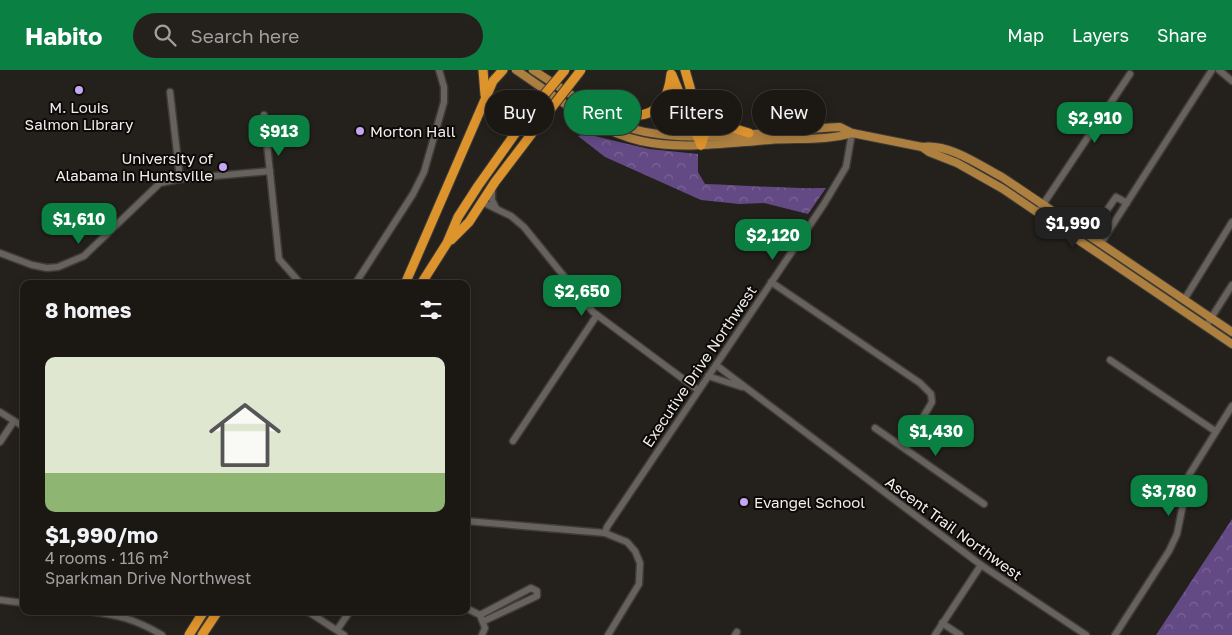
<!DOCTYPE html>
<html lang="en">
<head>
<meta charset="utf-8">
<style>
	:root { --surface:#1b1814; --page:#24211d; --text:#f1f3f6; --muted:#a0a0a0; --line:#393734; --accent:#0b8043 }
	body { margin:0; font-family:"Golos Text",sans-serif; background:var(--page); color:var(--text); height:100vh; display:flex; flex-direction:column; font-size:19px; white-space:nowrap }
	* { box-sizing:border-box; margin:0 }
	p { font-size:16px; color:var(--muted) }
	.icon { flex:none; width:28px; height:28px; fill:none; stroke:currentColor; stroke-width:2; stroke-linecap:round; stroke-linejoin:round }
	.map { position:relative; flex:1; overflow:hidden }
	.panel { position:absolute; left:20px; top:210px; width:450px; height:335px; display:flex; flex-direction:column; background:var(--surface); border-radius:10px; box-shadow:0 2px 12px #0003,0 0 0 1px var(--line) }
	.panel>* { flex:none }
	.top-card { position:absolute; left:485px; top:20px; width:475px; height:45px; display:flex; gap:10px }
	.price { position:absolute; translate:-50% -42px; padding:0 11px; border-radius:10px; background:var(--accent); color:#fff; font-size:16px; line-height:32px; filter:drop-shadow(0 1px 2px #0008) }
	.price::after { content:''; position:absolute; left:50%; top:30px; width:15px; height:11px; margin-left:-8px; background:inherit; clip-path:polygon(0 0,100% 0,50% 100%) }
	.price.active { background:#222; color:#fff }
	ul { padding:0; list-style:none }
	li { display:grid; align-content:center; gap:10px; height:265px; padding:0 25px }
	li span { display:grid; place-items:center; height:155px; border-radius:10px; color:#555 }
	li>.icon { margin-inline-start:auto }
	span .icon { width:90px; height:90px; fill:#fffc; stroke-width:1 }
	li b { font-size:21px }
	h2 { display:flex; justify-content:space-between; align-items:center; height:60px; padding:0 25px; font-size:21px }
	.chip { padding:0 18px; border-radius:22px; background:var(--surface); box-shadow:0 2px 12px #0003,0 0 0 1px var(--line); font-size:18px; line-height:45px }
	.chip.active { background:var(--accent); color:#fff }
	header { display:flex; align-items:center; gap:30px; box-sizing:border-box; height:70px; padding:0 25px; background:var(--accent); color:#fff }
	header strong { font-size:24px }
	nav { display:flex; gap:28px; margin-inline-start:auto; font-size:18px }
	.search { width:350px; height:45px; background:var(--page); display:flex; align-items:center; gap:12px; box-sizing:border-box; padding:0 18px; border-radius:28px; color:var(--muted); font-size:19px }
	.map>svg:first-child { display:block }
	.forest { fill:url(#forest-crowns) }
	.lines { fill:none; stroke-linecap:round; stroke-linejoin:round }
	.minor-casing { stroke:#3f3c38; stroke-width:9 }
	.major-casing { stroke:#3f3c38; stroke-width:10 }
	.highway-casing { stroke:#3f3c38; stroke-width:11 }
	.minor { stroke:#67625d; stroke-width:6 }
	.major { stroke:#ae8040; stroke-width:8 }
	.highway { stroke:#de942d; stroke-width:9 }
	.highway-bridge-casing { stroke:#3f3c38; stroke-width:11; stroke-linecap:butt }
	.highway-bridge { stroke:#de942d; stroke-width:9 }
	.poi-dot { fill:#c5a7f1; stroke:#0c0a08; stroke-width:2 }
	.labels { text-anchor:middle; dominant-baseline:central; stroke-width:4; stroke-linejoin:round; paint-order:stroke }
	.poi-label { font-size:15px; fill:#f1eeeb; stroke:#0c0a08; text-anchor:start }
	.street-label { font-size:15px; fill:#f1eeeb; stroke:#0c0a08 }
</style>
</head>
<body>
<header>
<strong>Habito</strong>
<div class="search"><svg class="icon" aria-label="search" viewBox="0 0 24 24"><circle cx="10" cy="10" r="6"/><path d="M15 15l6 6"/></svg>Search here</div>
<nav><a>Map</a><a>Layers</a><a>Share</a></nav>
</header>
<div class="map">
<svg width="1232" height="565" viewBox="0 0 1232 565">
	<defs>
		<pattern id="forest-crowns" width="20" height="18" patternUnits="userSpaceOnUse" patternTransform="scale(1.25)"><rect width="20" height="18" fill="#644a85"/><path d="M2 6a3 3 0 1 1 6 0M12 15a3 3 0 1 1 6 0" fill="none" stroke="#7b6496"/></pattern>
	</defs>
	<rect width="100%" height="100%" fill="#24201b"/>
	<!-- forest -->
	<g class="forest">
		<path d="M586,64L649,79L698,84V102L705,114C745,115 785,119 826,118L808,144L764,133L739,134L701,130L605,87L578,66Z"/>
		<path d="M1232,449V565H1156Z"/>
	</g>
	<g class="lines">
		<!-- minor casing -->
		<g class="minor-casing">
			<g id="minor">
				<path d="M1219,0L1232,11"/>
				<path d="M170,22L180,109"/>
				<path d="M264,45L279,189L301,214"/>
				<path d="M492,118V130L496,138"/>
				<path d="M482,132L511,146L524,157L593,242L698,320"/>
				<path d="M1038,142L1130,4"/>
				<path d="M1089,166L1116,127L1127,133"/>
				<path d="M1101,173L1212,0"/>
				<path d="M0,183L32,195L47,198L58,197L84,186L160,113L180,109L270,101"/>
				<path d="M771,212L920,313L931,324L932,332L905,378"/>
				<path d="M355,214L413,124L424,102L444,32V17L439,0"/>
				<path d="M1184,230L1232,152"/>
				<path d="M1206,256L1232,215"/>
				<path d="M1110,290L1215,361"/>
				<path d="M716,295L981,495L1086,565"/>
				<path d="M708,306L742,317"/>
				<path d="M0,342L24,357"/>
				<path d="M875,358L984,434"/>
				<path d="M513,371L597,245"/>
				<path d="M0,372L14,351"/>
				<path d="M466,451L605,463L627,472L635,481L640,493L639,514L608,565"/>
				<path d="M605,463L607,457L824,134L846,97L852,63"/>
				<path d="M0,530L24,533"/>
				<path d="M466,538L480,545L485,558L482,565"/>
				<path d="M88,541C118,545 135,549 162,565"/>
				<path d="M307,541L344,565"/>
				<path d="M480,545L531,518L537,521V526L484,551"/>
				<path d="M942,553L960,565"/>
				<path d="M337,560L350,541"/>
				<path d="M735,565L737,562"/>
				<path d="M935,565L981,495"/>
				<path d="M1115,565L1169,481L1177,464L1189,405L1232,336"/>
			</g>
		</g>
		<!-- major casing -->
		<g class="major-casing">
			<g id="major">
				<path d="M516,0C554,25 595,61 641,71C683,80 727,73 770,70C796,68 827,71 852,63"/>
				<path d="M533,0L579,30"/>
				<path d="M589,37C601,45 615,54 629,58C694,77 773,60 840,57L852,63L922,77C949,73 979,95 1002,107L1232,262"/>
				<path d="M922,77L929,82L957,93L1003,119L1232,274"/>
			</g>
		</g>
		<!-- highway casing -->
		<g class="highway-casing">
			<g id="highway">
				<path d="M483,0L485,25"/>
				<path d="M685,0L704,66L701,75"/>
				<path d="M672,5L701,75"/>
				<path d="M575,28C614,46 665,65 671,4"/>
				<path d="M695,31L719,54L749,63"/>
				<path d="M451,170L469,152L495,112L546,45"/>
				<path d="M405,214L493,11L503,0"/>
				<path d="M421,214L447,173L458,147L478,116L534,37"/>
				<path d="M189,565L204,541"/>
				<path d="M202,565L218,541"/>
			</g>
		</g>
		<!-- minor -->
		<use href="#minor" class="minor"/>
		<!-- major -->
		<use href="#major" class="major"/>
		<!-- highway -->
		<use href="#highway" class="highway"/>
		<!-- highway-bridge casing -->
		<g class="highway-bridge-casing">
			<g id="highway-bridge">
				<path d="M534,37L565,0"/>
				<path d="M546,45L581,0"/>
			</g>
		</g>
		<!-- highway-bridge -->
		<use href="#highway-bridge" class="highway-bridge"/>
	</g>
	<!-- markers -->
	<g class="poi-dot">
		<circle cx="79" cy="20" r="5"/>
		<circle cx="360" cy="61" r="5"/>
		<circle cx="223" cy="97" r="5"/>
		<circle cx="744" cy="432" r="5"/>
	</g>
	<g class="labels">
		<!-- poi labels -->
		<g class="poi-label">
			<text x="79" y="37" text-anchor="middle">M. Louis<tspan x="79" dy="17">Salmon Library</tspan></text>
			<text x="370" y="61">Morton Hall</text>
			<text x="213" y="88" text-anchor="end">University of<tspan x="213" dy="17">Alabama in Huntsville</tspan></text>
			<text x="754" y="432">Evangel School</text>
		</g>
		<!-- street labels -->
		<g class="street-label">
			<text transform="translate(699 296) rotate(-56)">Executive Drive Northwest</text>
			<text transform="translate(954 458) rotate(36)">Ascent Trail Northwest</text>
		</g>
	</g>
</svg>
<b class="price" style="left:1095px;top:74px">$2,910</b>
<b class="price" style="left:279px;top:87px">$913</b>
<b class="price" style="left:79px;top:175px">$1,610</b>
<b class="price active" style="left:1073px;top:179px">$1,990</b>
<b class="price" style="left:773px;top:191px">$2,120</b>
<b class="price" style="left:582px;top:247px">$2,650</b>
<b class="price" style="left:936px;top:387px">$1,430</b>
<b class="price" style="left:1169px;top:447px">$3,780</b>
<div class="top-card">
<a class="chip">Buy</a>
<a class="chip active">Rent</a>
<a class="chip">Filters</a>
<a class="chip">New</a>
</div>
<section class="panel">
<h2>8 homes<svg class="icon" aria-label="filters" viewBox="0 0 24 24"><path d="M4 7h16M4 17h16"/><circle cx="9" cy="7" r="2"/><circle cx="15" cy="17" r="2"/></svg></h2>
<ul>
<li><span style="background:linear-gradient(#dfe7d0 75%,#8fb573 0)"><svg class="icon" aria-label="home" viewBox="0 0 24 24"><path d="M3 11l9-7 9 7M6 9v11h12V9"/></svg></span><div><b>$1,990/mo</b><p>4 rooms · 116 m²</p><p>Sparkman Drive Northwest</p></div></li>
</ul>
</section>
</div>
</body>
</html>
